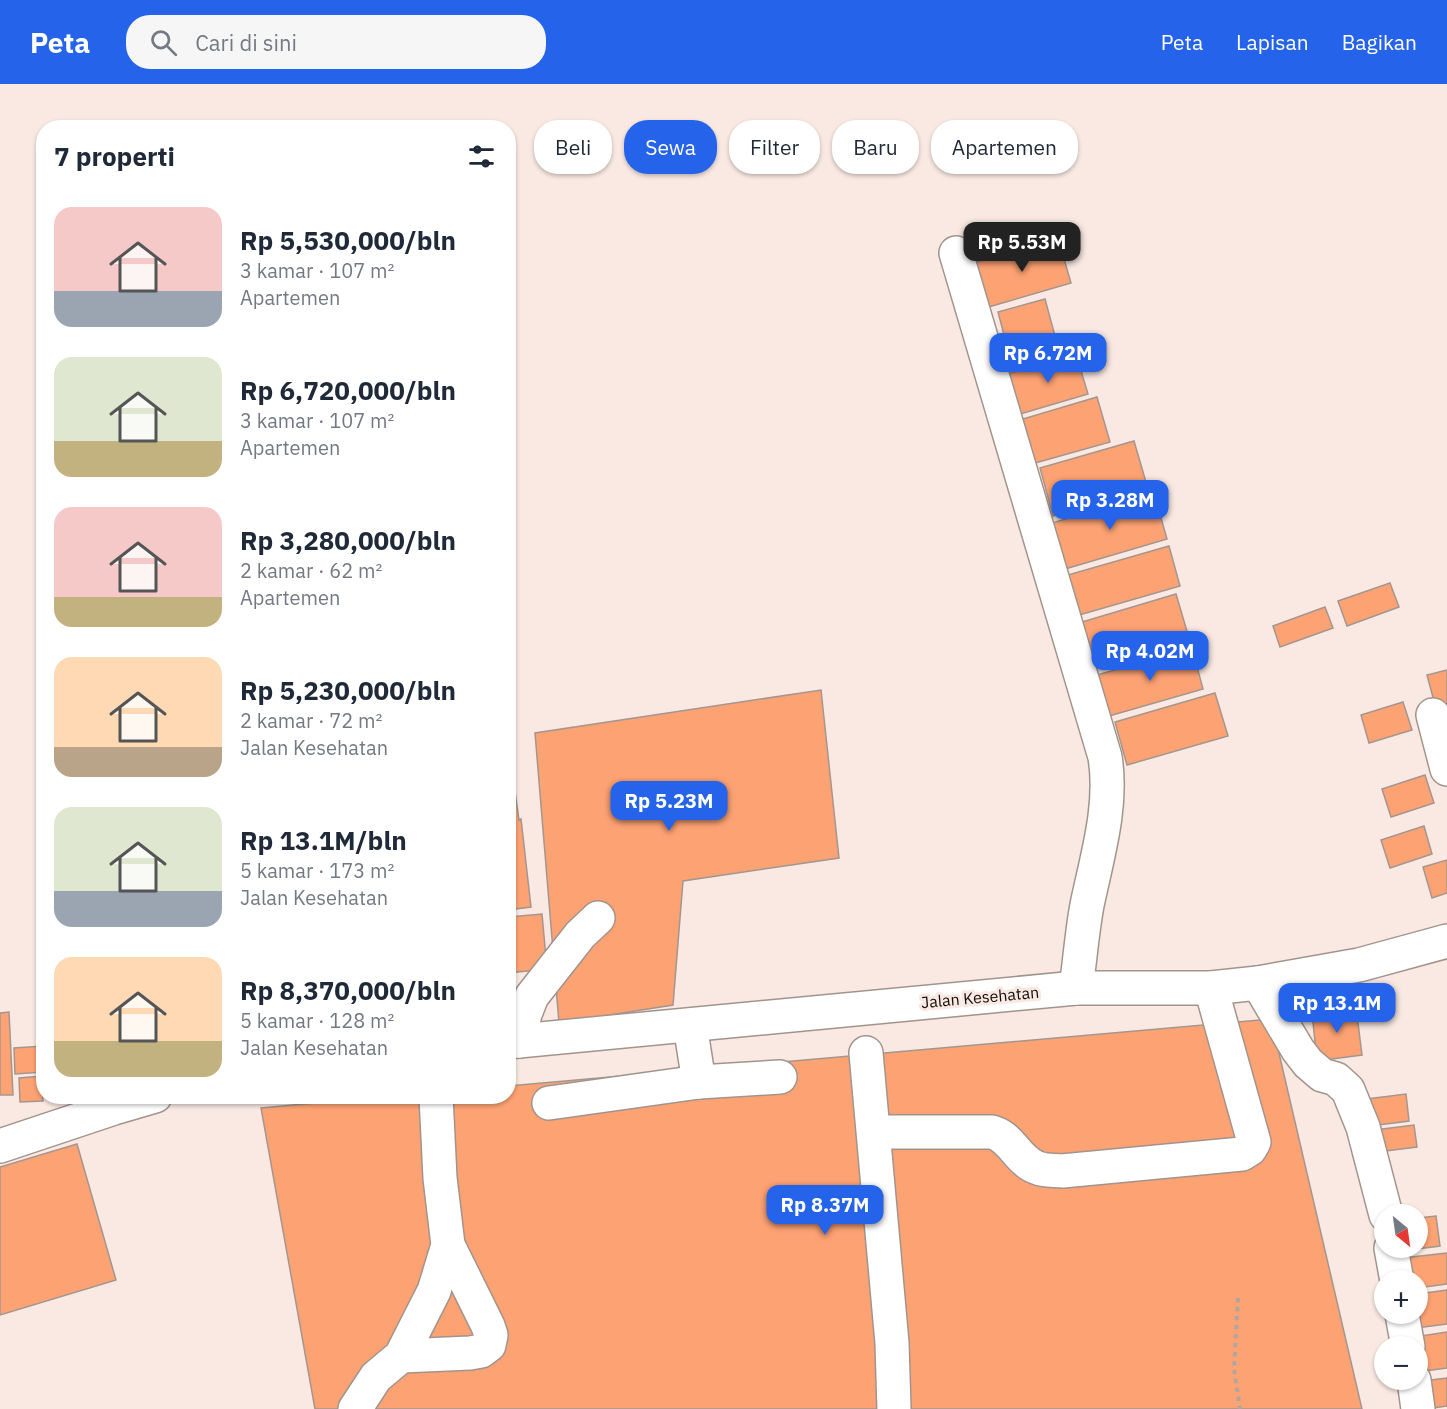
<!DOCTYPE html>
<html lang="id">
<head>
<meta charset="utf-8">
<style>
	:root { --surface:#fff; --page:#f6f6f7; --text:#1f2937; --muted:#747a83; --accent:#2563eb }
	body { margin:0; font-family:"IBM Plex Sans",sans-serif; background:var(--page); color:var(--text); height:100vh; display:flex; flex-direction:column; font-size:22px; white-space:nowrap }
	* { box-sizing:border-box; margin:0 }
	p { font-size:20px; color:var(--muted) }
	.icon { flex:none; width:33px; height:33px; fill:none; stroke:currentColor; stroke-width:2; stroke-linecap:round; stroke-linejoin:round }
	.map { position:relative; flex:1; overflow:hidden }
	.panel { position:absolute; left:36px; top:36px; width:480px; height:984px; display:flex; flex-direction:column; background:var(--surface); border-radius:24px; box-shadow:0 2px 4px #0004 }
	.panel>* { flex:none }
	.guide { position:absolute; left:534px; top:36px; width:570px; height:54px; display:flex; gap:12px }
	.needle { width:39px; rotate:151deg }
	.controls { position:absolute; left:1374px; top:1120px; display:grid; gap:12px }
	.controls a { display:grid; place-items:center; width:54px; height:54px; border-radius:50%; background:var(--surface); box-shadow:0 2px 4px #0004; font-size:30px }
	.price { position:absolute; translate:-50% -51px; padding:0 14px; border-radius:12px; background:var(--accent); color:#fff; font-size:20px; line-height:39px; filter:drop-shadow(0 2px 3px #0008) }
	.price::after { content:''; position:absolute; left:50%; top:36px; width:18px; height:14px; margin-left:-9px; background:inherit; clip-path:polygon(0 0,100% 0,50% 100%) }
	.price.current { background:#222; color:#fff }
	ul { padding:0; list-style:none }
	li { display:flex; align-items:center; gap:18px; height:150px; padding:0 18px }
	li span { display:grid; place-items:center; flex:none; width:168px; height:120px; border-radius:18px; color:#555 }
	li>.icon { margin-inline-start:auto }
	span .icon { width:72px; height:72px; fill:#fffc; stroke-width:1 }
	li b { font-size:26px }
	h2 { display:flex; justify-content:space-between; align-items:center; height:72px; padding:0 18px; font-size:26px }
	.pill { padding:0 21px; border-radius:24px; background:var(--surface); box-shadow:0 2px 4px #0004; font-size:21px; line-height:54px }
	.pill.current { background:var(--accent); color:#fff }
	header { display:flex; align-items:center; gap:36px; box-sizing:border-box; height:84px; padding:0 30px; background:var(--accent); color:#fff }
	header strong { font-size:28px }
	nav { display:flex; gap:33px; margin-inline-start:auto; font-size:21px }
	.search { width:420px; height:54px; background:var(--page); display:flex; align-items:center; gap:15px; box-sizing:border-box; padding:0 21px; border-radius:24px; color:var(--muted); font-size:22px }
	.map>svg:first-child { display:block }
	.building { fill:#fda273; stroke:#a4968f; stroke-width:1.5 }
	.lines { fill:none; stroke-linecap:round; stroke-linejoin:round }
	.minor-casing { stroke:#a2948d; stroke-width:36 }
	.path { stroke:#b2a59f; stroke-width:4; stroke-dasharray:4.5 4.5; stroke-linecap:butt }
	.minor { stroke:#fff; stroke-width:33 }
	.labels { text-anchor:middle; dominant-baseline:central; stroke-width:6; stroke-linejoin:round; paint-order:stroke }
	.street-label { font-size:16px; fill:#120d0a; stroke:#f9e9e2 }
</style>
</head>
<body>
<header>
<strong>Peta</strong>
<div class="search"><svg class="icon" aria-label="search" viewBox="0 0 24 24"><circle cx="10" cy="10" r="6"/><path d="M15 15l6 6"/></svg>Cari di sini</div>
<nav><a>Peta</a><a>Lapisan</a><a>Bagikan</a></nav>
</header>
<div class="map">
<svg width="1447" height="1325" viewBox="0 0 1447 1325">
	<rect width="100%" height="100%" fill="#f9e9e2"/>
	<!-- building -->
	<g class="building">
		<path d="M1058,154L1071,199L985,224L973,179Z"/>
		<path d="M1045,215L1055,252L1008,266L998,228Z"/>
		<path d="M1076,270L1088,310L1020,330L1008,290Z"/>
		<path d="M1097,313L1110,358L1035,379L1023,335Z"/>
		<path d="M1134,357L1148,405L1053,432L1040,384Z"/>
		<path d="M1154,409L1167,455L1065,485L1052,439Z"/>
		<path d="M1169,462L1180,502L1079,531L1068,491Z"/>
		<path d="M1390,499L1399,523L1347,542L1338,517Z"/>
		<path d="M1176,510L1189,554L1094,582L1082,538Z"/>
		<path d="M1325,523L1333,544L1280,563L1273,542Z"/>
		<path d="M1192,564L1203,605L1109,632L1097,591Z"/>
		<path d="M1447,586V666L1427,591Z"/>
		<path d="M821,606L839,774L683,797L673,921L559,939L535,649Z"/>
		<path d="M1215,609L1228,652L1127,681L1115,638Z"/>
		<path d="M1403,618L1412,646L1369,659L1361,631Z"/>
		<path d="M1425,691L1434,719L1391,733L1382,705Z"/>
		<path d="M514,700L519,736L521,735L531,823L508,826V701Z"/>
		<path d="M1424,742L1432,770L1390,784L1381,756Z"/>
		<path d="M1447,776V809L1432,814L1423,783Z"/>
		<path d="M542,830L547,885L508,889V833Z"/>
		<path d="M1356,923L1362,971L1317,977L1312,929Z"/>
		<path d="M9,928L13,1011H0V929Z"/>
		<path d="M1271,935L1362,1325H315L261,1024L390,1012H508V1002Z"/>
		<path d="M44,962V988L15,990L14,964Z"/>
		<path d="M42,992L43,1017L20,1018L19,994Z"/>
		<path d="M1406,1010L1409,1037L1371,1042L1367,1015Z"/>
		<path d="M77,1012H108V1017L77,1019Z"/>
		<path d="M1414,1041L1417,1063L1378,1068L1375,1046Z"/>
		<path d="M77,1060L116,1196L0,1231V1083Z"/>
		<path d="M1436,1132L1440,1162L1402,1167L1401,1164H1418V1134Z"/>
		<path d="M1447,1169V1200L1418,1204V1197H1406L1403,1174Z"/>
		<path d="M1447,1206V1240L1408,1245L1418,1230V1210Z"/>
		<path d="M1447,1248V1284L1418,1288V1263L1414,1253Z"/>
		<path d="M1447,1294V1322L1426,1325L1423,1297Z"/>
	</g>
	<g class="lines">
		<!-- minor casing -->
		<g class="minor-casing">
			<g id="minor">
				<path d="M956,169L1105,673C1113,722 1097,773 1087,821C1082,848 1080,876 1076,904"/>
				<path d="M1433,631L1447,685"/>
				<path d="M1258,899L1298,966L1308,979L1322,991L1336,995L1348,1006L1363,1043L1386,1131"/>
				<path d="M690,941L699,998"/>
				<path d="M519,957L525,930L532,912L580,851L598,834"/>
				<path d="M508,958L1076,904H1211L1258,899L1359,881L1447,857"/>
				<path d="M866,969L892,1259L894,1325"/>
				<path d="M549,1019L699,998L780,993"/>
				<path d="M874,1048H992C1012,1053 1018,1078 1038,1084C1045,1087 1054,1086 1062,1087L1242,1070L1250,1065L1254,1058L1211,904"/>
				<path d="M0,1062L114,1024L155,1012"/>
				<path d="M1391,1164L1397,1197"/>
				<path d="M1402,1230L1408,1263"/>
				<path d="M401,1272L470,1269L481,1267L489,1261L491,1251L488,1242L448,1161"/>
				<path d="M1414,1296L1418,1325"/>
				<path d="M355,1325L376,1293L401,1272L434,1207L448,1161L440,1094L436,1012"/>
			</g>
		</g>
		<!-- path -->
		<path class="path" d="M1238,1214L1234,1285L1240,1325"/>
		<!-- minor -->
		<use href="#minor" class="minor"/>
	</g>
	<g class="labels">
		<!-- street labels -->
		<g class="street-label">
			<text transform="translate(980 913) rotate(-5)">Jalan Kesehatan</text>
		</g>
	</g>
</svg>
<div class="controls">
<a><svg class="needle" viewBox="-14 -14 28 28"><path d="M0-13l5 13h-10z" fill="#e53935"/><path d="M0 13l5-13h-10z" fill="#747a83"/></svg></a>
<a>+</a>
<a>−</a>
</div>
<b class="price current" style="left:1022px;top:189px">Rp 5.53M</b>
<b class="price" style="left:1048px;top:300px">Rp 6.72M</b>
<b class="price" style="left:1110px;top:447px">Rp 3.28M</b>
<b class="price" style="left:1150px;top:598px">Rp 4.02M</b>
<b class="price" style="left:669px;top:748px">Rp 5.23M</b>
<b class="price" style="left:1337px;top:950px">Rp 13.1M</b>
<b class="price" style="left:825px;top:1152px">Rp 8.37M</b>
<div class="guide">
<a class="pill">Beli</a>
<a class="pill current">Sewa</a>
<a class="pill">Filter</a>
<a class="pill">Baru</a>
<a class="pill">Apartemen</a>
</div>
<section class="panel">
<h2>7 properti<svg class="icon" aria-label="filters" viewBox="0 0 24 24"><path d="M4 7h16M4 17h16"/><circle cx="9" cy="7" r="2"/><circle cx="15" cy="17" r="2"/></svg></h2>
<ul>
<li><span style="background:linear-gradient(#f6c9c9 70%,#9aa5b1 0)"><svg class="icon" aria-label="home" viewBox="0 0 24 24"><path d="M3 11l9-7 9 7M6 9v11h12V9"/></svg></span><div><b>Rp 5,530,000/bln</b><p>3 kamar · 107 m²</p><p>Apartemen</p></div></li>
<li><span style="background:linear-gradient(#dfe7d0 70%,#c2b280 0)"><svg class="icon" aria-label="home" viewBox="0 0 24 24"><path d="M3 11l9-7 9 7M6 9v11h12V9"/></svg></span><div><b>Rp 6,720,000/bln</b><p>3 kamar · 107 m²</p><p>Apartemen</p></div></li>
<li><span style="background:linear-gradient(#f6c9c9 75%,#c2b280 0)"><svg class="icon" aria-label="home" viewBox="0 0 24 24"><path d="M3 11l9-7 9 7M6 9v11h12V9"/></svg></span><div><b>Rp 3,280,000/bln</b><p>2 kamar · 62 m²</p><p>Apartemen</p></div></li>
<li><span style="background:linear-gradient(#ffd9b3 75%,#b9a48a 0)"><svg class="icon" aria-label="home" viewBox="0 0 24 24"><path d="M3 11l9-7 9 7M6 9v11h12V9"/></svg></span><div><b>Rp 5,230,000/bln</b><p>2 kamar · 72 m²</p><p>Jalan Kesehatan</p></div></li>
<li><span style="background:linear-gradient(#dfe7d0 70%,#9aa5b1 0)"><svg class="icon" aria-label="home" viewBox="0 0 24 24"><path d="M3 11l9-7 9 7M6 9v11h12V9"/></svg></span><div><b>Rp 13.1M/bln</b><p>5 kamar · 173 m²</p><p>Jalan Kesehatan</p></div></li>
<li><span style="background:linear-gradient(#ffd9b3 70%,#c2b280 0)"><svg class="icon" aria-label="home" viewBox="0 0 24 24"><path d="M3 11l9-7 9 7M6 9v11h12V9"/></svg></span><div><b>Rp 8,370,000/bln</b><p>5 kamar · 128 m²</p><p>Jalan Kesehatan</p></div></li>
</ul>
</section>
</div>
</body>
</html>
